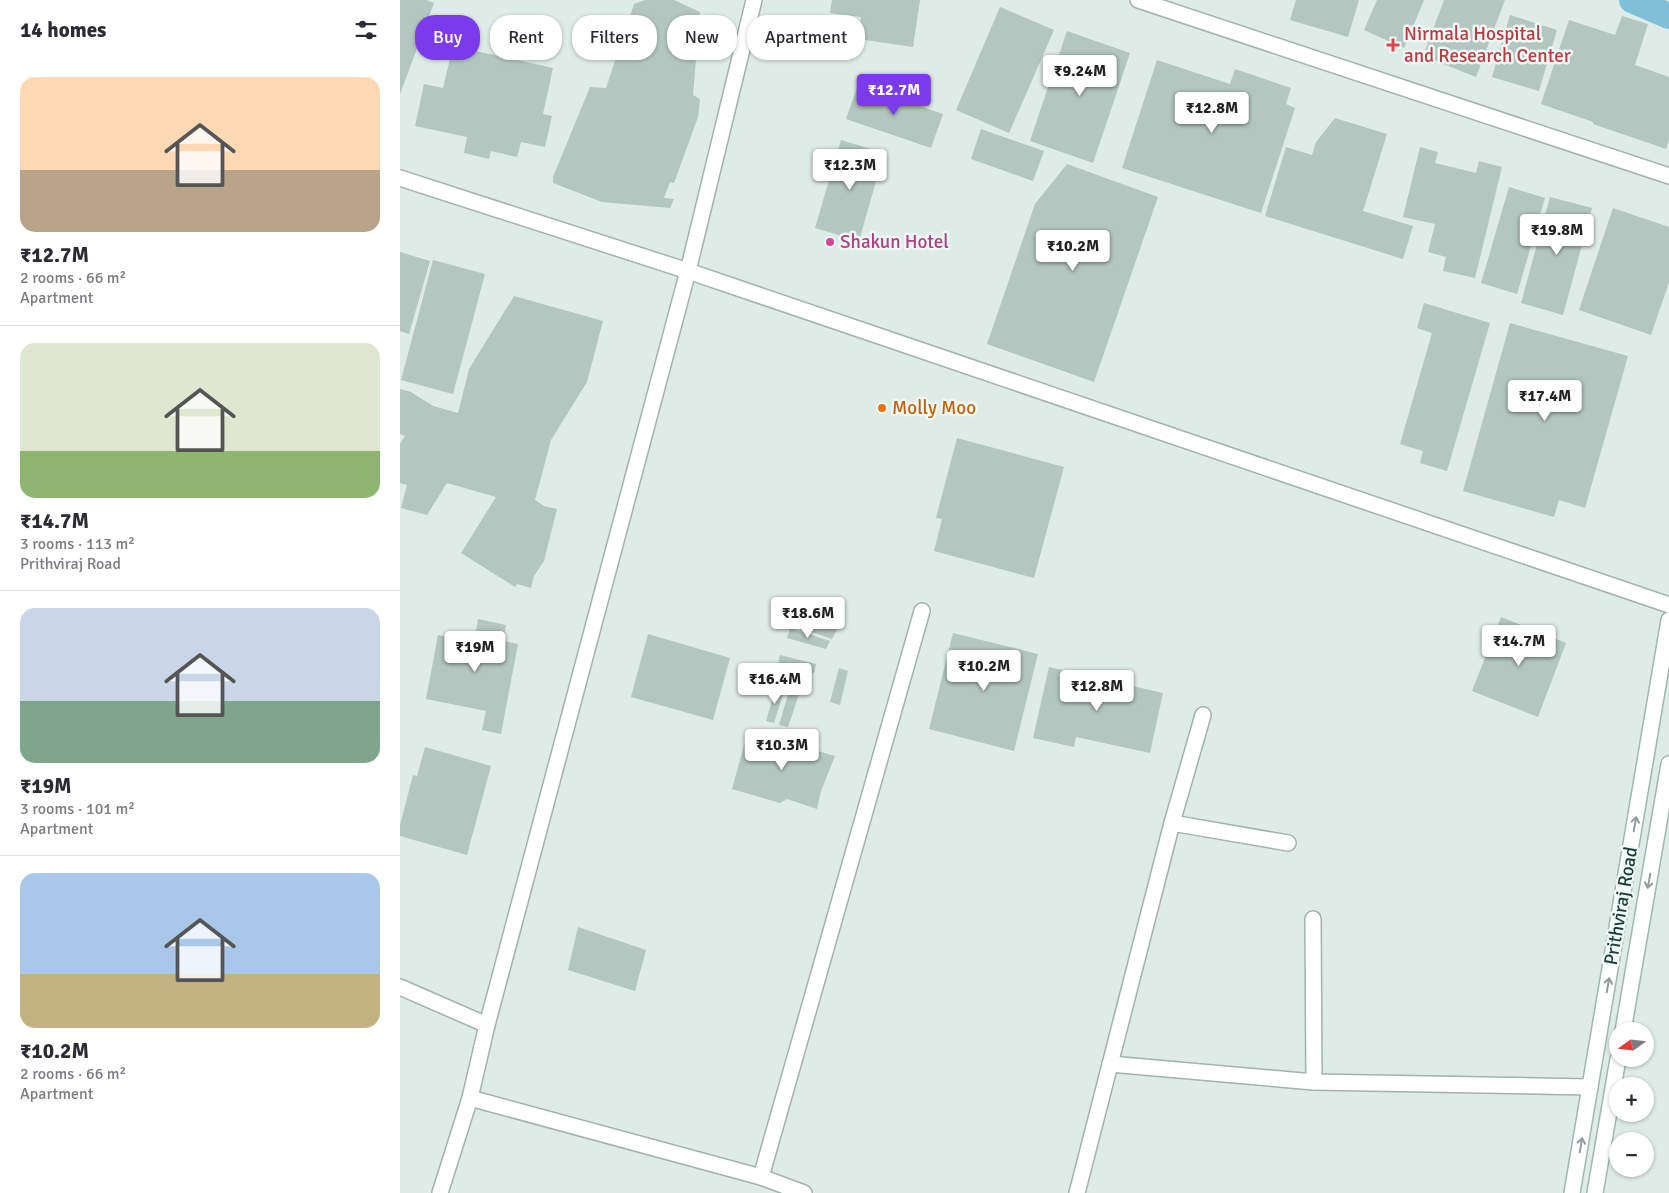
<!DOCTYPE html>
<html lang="en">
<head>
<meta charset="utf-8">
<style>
	:root { --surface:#fff; --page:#f7f7f7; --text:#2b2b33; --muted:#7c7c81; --line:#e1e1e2; --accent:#7c3aed }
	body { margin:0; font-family:Signika,sans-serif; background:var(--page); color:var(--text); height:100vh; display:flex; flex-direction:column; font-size:19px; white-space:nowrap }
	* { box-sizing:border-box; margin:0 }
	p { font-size:16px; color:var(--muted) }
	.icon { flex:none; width:28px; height:28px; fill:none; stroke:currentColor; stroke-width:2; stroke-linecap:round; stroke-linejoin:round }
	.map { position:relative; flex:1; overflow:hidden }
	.side { display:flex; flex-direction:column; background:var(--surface); width:400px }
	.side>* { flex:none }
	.top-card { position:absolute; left:15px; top:15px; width:475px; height:45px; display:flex; gap:10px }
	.needle { width:32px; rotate:255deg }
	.fabs { position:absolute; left:1209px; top:1022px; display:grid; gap:10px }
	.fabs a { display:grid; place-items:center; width:45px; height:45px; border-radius:50%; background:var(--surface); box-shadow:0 1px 4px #0004; font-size:25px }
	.price { position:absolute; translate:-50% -42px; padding:0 11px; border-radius:5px; background:#fff; color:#222; font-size:16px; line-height:32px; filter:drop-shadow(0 1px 2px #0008) }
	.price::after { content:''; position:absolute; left:50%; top:30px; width:15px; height:11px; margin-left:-8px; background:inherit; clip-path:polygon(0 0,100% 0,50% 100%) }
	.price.current { background:var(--accent); color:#fff }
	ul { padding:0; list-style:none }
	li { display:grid; align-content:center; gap:10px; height:265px; padding:0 20px }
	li+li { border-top:1px solid var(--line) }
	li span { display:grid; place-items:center; height:155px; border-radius:15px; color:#555 }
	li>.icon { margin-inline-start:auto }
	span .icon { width:90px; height:90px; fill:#fffc; stroke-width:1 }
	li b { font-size:21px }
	h2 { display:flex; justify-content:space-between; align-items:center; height:60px; padding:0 20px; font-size:21px }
	.tag { padding:0 18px; border-radius:20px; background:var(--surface); box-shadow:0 1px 4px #0004; font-size:18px; line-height:45px }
	.tag.current { background:var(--accent); color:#fff }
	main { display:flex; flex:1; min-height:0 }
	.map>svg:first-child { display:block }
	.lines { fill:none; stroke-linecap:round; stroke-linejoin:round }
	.canal { stroke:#7fbfd8; stroke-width:26 }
	.building { fill:#b3c6c0 }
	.street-casing { stroke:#a0b3af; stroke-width:18 }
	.secondary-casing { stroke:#9bb8b1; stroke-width:18 }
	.street { stroke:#fff; stroke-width:15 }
	.secondary { stroke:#fff; stroke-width:15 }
	.oneway { stroke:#8e9e9c }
	.health-dot { fill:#e0444e; stroke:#eef8f4; stroke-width:2 }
	.hotel-dot { fill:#d1479c; stroke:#eef8f4; stroke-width:2 }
	.food-dot { fill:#e8710a; stroke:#eef8f4; stroke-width:2 }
	.labels { text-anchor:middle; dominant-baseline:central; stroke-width:5; stroke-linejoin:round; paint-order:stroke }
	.health-label { font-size:19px; fill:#be3a42; stroke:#eef8f4; text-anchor:start }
	.hotel-label { font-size:19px; fill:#b23c85; stroke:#eef8f4; text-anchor:start }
	.food-label { font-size:19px; fill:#c56008; stroke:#eef8f4; text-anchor:start }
	.street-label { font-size:19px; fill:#1d3d38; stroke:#eef8f4 }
</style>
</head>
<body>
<main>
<section class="side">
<h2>14 homes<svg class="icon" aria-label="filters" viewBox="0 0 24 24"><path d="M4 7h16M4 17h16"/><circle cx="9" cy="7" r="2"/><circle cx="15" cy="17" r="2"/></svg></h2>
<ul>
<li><span style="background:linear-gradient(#ffd9b3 60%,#b9a48a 0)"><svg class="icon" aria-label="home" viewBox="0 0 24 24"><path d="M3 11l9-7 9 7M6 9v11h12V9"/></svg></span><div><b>₹12.7M</b><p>2 rooms · 66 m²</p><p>Apartment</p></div></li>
<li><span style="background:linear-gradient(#dfe7d0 70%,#8fb573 0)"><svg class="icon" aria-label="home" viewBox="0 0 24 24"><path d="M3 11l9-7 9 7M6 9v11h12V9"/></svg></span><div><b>₹14.7M</b><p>3 rooms · 113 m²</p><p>Prithviraj Road</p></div></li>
<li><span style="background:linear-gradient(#c9d6e8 60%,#7fa58c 0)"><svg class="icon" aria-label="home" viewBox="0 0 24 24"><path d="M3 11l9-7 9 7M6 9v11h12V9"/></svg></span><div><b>₹19M</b><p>3 rooms · 101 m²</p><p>Apartment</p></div></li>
<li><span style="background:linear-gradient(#a9c7e8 65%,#c2b280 0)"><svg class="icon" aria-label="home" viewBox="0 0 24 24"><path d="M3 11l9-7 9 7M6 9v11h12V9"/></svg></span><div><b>₹10.2M</b><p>2 rooms · 66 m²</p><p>Apartment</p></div></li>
</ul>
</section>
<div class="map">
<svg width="1269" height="1193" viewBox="0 0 1269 1193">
	<rect width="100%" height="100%" fill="#deebe7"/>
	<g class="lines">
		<!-- canal -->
		<path class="canal" d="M1232,0L1269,16"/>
	</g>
	<!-- building -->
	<g class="building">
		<path d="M0,0H26L34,3L0,94Z"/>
		<path d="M245,0H274L300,12L293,95L300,99L298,117L274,183L270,182L264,198L274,199L270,208L202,202L153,183V177L190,87L206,88L234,4Z"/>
		<path d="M432,0H520L513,47L458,39L461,17L430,13Z"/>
		<path d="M896,0H959L948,37L890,20Z"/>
		<path d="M977,0H1024L1004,48L964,30Z"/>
		<path d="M1044,0H1105L1076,77L1023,56Z"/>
		<path d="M600,7L654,30L609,133L556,110Z"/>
		<path d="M1110,15L1157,30L1139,91L1092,77Z"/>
		<path d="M1222,16L1248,24L1235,65L1269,77V140L1266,149L1193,124V122L1141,104L1169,20L1215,35Z"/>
		<path d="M667,31L730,53L693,163L630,141Z"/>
		<path d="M53,46L153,68L143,114L152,116L145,147L121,142L117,157L91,151L89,159L64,153L67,137L15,126L24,84L43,88Z"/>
		<path d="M757,60L830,84L835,69L891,88L886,104L895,108L861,213L722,168Z"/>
		<path d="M458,85L543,114L531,148L446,119Z"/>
		<path d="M935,118L987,134L963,211L1013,226L1003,259L865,216L886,147L912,155L916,142Z"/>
		<path d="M581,129L644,151L633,181L571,159Z"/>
		<path d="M441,140L484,153L459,241L415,228Z"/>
		<path d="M1020,147L1038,152L1035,163L1076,173L1079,161L1102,167L1075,278L1043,271L1046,257L1028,252L1035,224L1003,217Z"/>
		<path d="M667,164L758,197L694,382L587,344L635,204Z"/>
		<path d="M1109,187L1145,198L1117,294L1081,283Z"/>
		<path d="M1150,197L1192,208L1163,315L1121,303Z"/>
		<path d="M1213,208L1269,227V282L1251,335L1179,310Z"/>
		<path d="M0,252L30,261L9,334L0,331Z"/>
		<path d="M33,260L85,274L53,394L1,380Z"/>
		<path d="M114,296L203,321L187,382L151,440L135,500L144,506L157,509L144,561L134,576L131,588L117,584L115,587L61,553L96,497L47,483L27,515L1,508L7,485L0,483V444L5,436L0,434V389L11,392L33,406L58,413L69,369Z"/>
		<path d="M1024,303L1090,323L1047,471L1020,463L1023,451L1000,444L1032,333L1017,328Z"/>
		<path d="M1110,323L1228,356L1185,508L1159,500L1154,517L1063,491Z"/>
		<path d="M557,438L664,467L634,578L534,551L542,519L536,518Z"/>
		<path d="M1101,617L1166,643L1138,717L1072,691Z"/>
		<path d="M403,618L437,630L432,639L400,628Z"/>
		<path d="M78,619L106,625L103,641L118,644L101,734L82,730L86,711L26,699L38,635L74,643Z"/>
		<path d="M390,628L430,641L426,649L387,638Z"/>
		<path d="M553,633L638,654L614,751L529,729Z"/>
		<path d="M248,634L330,658L313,720L231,697Z"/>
		<path d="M380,655L416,664L414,673L378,663Z"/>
		<path d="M649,667L763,693L750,753L676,737L674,747L633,738Z"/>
		<path d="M439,668L448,671L440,705L430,702Z"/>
		<path d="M376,687L385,688L374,723L366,721Z"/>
		<path d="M390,688L400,691L388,727L379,725Z"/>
		<path d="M348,731L435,756L421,791L417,809L387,799L380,803L332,789Z"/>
		<path d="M25,747L91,766L67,855L0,836V825L13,775L17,776Z"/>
		<path d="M178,927L246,950L235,991L168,970Z"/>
	</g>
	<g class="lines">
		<!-- street casing -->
		<g class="street-casing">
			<g id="street">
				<path d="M738,0L1269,176"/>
				<path d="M0,178L288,271L1269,605"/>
				<path d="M772,823L888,843"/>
				<path d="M913,919L914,1082"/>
				<path d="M0,987L87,1025"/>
				<path d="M710,1064L914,1082L1190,1087"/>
				<path d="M70,1098L361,1177L404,1193"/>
				<path d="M361,1177L522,611"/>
				<path d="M40,1193L70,1098L87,1025L288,271L354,0"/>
				<path d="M677,1193L772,823L803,715"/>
			</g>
		</g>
		<!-- secondary casing -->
		<g class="secondary-casing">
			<g id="secondary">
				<path d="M1223,1031L1269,764"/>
				<path d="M1172,1193L1269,620"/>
				<path d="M1195,1193L1218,1059"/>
			</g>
		</g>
		<!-- street -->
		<use href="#street" class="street"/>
		<!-- secondary -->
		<use href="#secondary" class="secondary"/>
	</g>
	<!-- one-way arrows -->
	<defs><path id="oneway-shaft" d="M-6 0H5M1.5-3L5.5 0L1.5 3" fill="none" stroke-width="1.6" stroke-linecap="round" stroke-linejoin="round" transform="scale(1.25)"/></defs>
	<g class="oneway">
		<use href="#oneway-shaft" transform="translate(1235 824) rotate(-80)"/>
		<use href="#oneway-shaft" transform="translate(1249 881) rotate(100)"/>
		<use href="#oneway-shaft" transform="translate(1208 985) rotate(-80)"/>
		<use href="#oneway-shaft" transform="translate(1181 1145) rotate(-80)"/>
	</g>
	<!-- markers -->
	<path class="health-dot" d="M990.5 37.5h5v5h5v5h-5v5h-5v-5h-5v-5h5z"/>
	<circle class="hotel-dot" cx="430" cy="242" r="5"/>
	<circle class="food-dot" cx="482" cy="408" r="5"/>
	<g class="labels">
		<!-- health labels -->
		<g class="health-label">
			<text x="1004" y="34">Nirmala Hospital<tspan x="1004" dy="22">and Research Center</tspan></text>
		</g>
		<!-- hotel labels -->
		<g class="hotel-label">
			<text x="440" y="242">Shakun Hotel</text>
		</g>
		<!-- food labels -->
		<g class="food-label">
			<text x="492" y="408">Molly Moo</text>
		</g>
		<!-- street labels -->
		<g class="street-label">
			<text transform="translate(1221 906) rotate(-80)">Prithviraj Road</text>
		</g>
	</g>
</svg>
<div class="fabs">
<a><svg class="needle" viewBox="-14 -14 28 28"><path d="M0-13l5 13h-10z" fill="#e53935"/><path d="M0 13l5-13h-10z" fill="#7c7c81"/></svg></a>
<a>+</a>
<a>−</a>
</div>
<b class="price" style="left:680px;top:97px">₹9.24M</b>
<b class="price current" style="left:494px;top:116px">₹12.7M</b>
<b class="price" style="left:812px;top:134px">₹12.8M</b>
<b class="price" style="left:450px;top:191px">₹12.3M</b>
<b class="price" style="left:1157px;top:256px">₹19.8M</b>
<b class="price" style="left:673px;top:272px">₹10.2M</b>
<b class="price" style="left:1145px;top:422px">₹17.4M</b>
<b class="price" style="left:408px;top:639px">₹18.6M</b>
<b class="price" style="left:1119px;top:667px">₹14.7M</b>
<b class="price" style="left:75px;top:673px">₹19M</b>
<b class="price" style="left:584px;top:692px">₹10.2M</b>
<b class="price" style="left:375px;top:705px">₹16.4M</b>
<b class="price" style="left:697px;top:712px">₹12.8M</b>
<b class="price" style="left:382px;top:771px">₹10.3M</b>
<div class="top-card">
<a class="tag current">Buy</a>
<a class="tag">Rent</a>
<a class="tag">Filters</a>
<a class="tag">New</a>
<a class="tag">Apartment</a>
</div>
</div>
</main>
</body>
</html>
